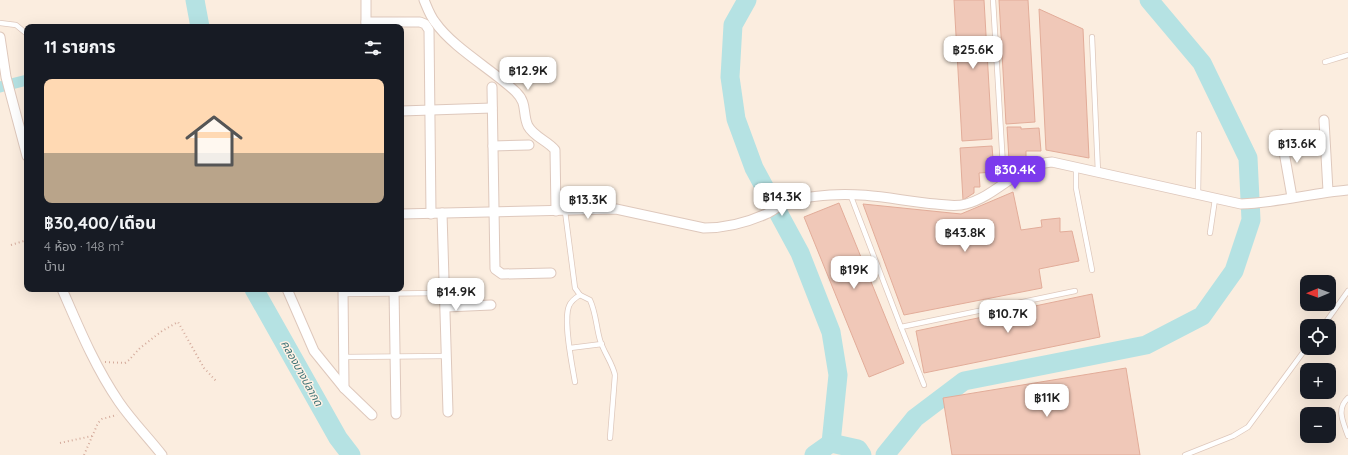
<!DOCTYPE html>
<html lang="th">
<head>
<meta charset="utf-8">
<style>
	:root { --surface:#171b24; --page:#242831; --text:#f1f3f6; --muted:#9ea1a6; --line:#363941; --accent:#7c3aed }
	body { margin:0; font-family:Quicksand,"Noto Sans Thai",sans-serif; background:var(--page); color:var(--text); height:100vh; display:flex; flex-direction:column; font-size:15px; white-space:nowrap }
	* { box-sizing:border-box; margin:0 }
	p { font-size:13px; color:var(--muted) }
	.icon { flex:none; width:22px; height:22px; fill:none; stroke:currentColor; stroke-width:2; stroke-linecap:round; stroke-linejoin:round }
	.map { position:relative; flex:1; overflow:hidden }
	.details { position:absolute; left:24px; top:24px; width:380px; height:268px; display:flex; flex-direction:column; background:var(--surface); border-radius:8px; box-shadow:0 4px 16px #0002 }
	.details>* { flex:none }
	.needle { width:26px; rotate:269deg }
	.buttons { position:absolute; left:1300px; top:275px; display:grid; gap:8px }
	.buttons a { display:grid; place-items:center; width:36px; height:36px; border-radius:8px; background:var(--surface); box-shadow:0 4px 16px #0002; font-size:20px }
	.price { position:absolute; translate:-50% -34px; padding:0 9px; border-radius:8px; background:#fff; color:#222; font-size:13px; line-height:26px; filter:drop-shadow(0 1px 2px #0008) }
	.price::after { content:''; position:absolute; left:50%; top:24px; width:12px; height:9px; margin-left:-6px; background:inherit; clip-path:polygon(0 0,100% 0,50% 100%) }
	.price.active { background:var(--accent); color:#fff }
	ul { padding:0; list-style:none }
	li { display:grid; align-content:center; gap:8px; height:212px; padding:0 20px }
	li+li { border-top:1px solid var(--line) }
	li span { display:grid; place-items:center; height:124px; border-radius:8px; color:#555 }
	li>.icon { margin-inline-start:auto }
	span .icon { width:72px; height:72px; fill:#fffc; stroke-width:1 }
	li b { font-size:17px }
	h2 { display:flex; justify-content:space-between; align-items:center; height:48px; padding:0 20px; font-size:17px }
	.map>svg:first-child { display:block }
	.lines { fill:none; stroke-linecap:round; stroke-linejoin:round }
	.canal { stroke:#b5e2e3; stroke-width:11 }
	.river { stroke:#b5e2e3; stroke-width:19 }
	.building { fill:#f0c8b8; stroke:#e2ac99 }
	.service-casing { stroke:#dec8bc; stroke-width:6 }
	.minor-casing { stroke:#dec8bc; stroke-width:11 }
	.path { stroke:#d4ab9c; stroke-width:2; stroke-dasharray:1 3; stroke-linecap:butt }
	.service { stroke:#fff; stroke-width:4.5 }
	.minor { stroke:#fff; stroke-width:9 }
	.labels { text-anchor:middle; dominant-baseline:central; stroke-width:3; stroke-linejoin:round; paint-order:stroke }
	.water-label { font-size:11px; font-style:italic; fill:#3d7376; stroke:#fff1e5 }
</style>
</head>
<body>
<div class="map">
<svg width="1348" height="455" viewBox="0 0 1348 455">
	<rect width="100%" height="100%" fill="#fbeddf"/>
	<g class="lines">
		<!-- canal -->
		<path class="canal" d="M0,87L27,80"/>
		<!-- river -->
		<g class="river">
			<path d="M195,0L200,27"/>
			<path d="M747,0L733,25L730,77L736,119L754,168L800,253L831,332L838,375L831,443"/>
			<path d="M254,289L338,438L351,455"/>
			<path d="M814,455L831,443L858,449L862,455"/>
			<path d="M885,455L915,418L964,381L1146,345L1202,316L1234,271L1251,220L1248,158L1202,63L1149,0"/>
		</g>
	</g>
	<!-- building -->
	<g class="building">
		<path d="M954,0H984L992,139L962,141Z"/>
		<path d="M999,0H1028L1035,122L1006,124Z"/>
		<path d="M1039,9L1083,29L1089,158L1046,150Z"/>
		<path d="M1007,127H1021V129L1039,128L1041,151H1026V159L1009,160Z"/>
		<path d="M992,146L994,172L979,173L980,187H974V193L963,200L960,148Z"/>
		<path d="M1013,192L1021,230L1042,227L1041,220L1060,218V232L1072,231L1079,261L1039,269L1042,288L904,315L863,204L961,214Z"/>
		<path d="M839,203L904,363L869,377L804,217Z"/>
		<path d="M1092,294L1100,337L924,373L916,331Z"/>
		<path d="M1126,368L1140,455H952L943,398Z"/>
	</g>
	<g class="lines">
		<!-- service casing -->
		<g class="service-casing">
			<g id="service">
				<path d="M993,0L1004,183"/>
				<path d="M0,23L16,25L27,34"/>
				<path d="M1092,37L1098,172"/>
				<path d="M1325,62L1348,55"/>
				<path d="M1076,167V188L1092,270"/>
				<path d="M850,194L901,327L1075,291"/>
				<path d="M1198,195L1199,134"/>
				<path d="M565,211L575,288L580,295L590,300C596,313 596,326 600,340C604,353 612,362 615,375L610,438"/>
				<path d="M1210,233L1215,199"/>
				<path d="M343,294L445,293"/>
				<path d="M1323,326L1348,291"/>
				<path d="M901,327L924,385"/>
				<path d="M570,348L602,344"/>
				<path d="M343,357L447,356"/>
				<path d="M575,382C572,365 563,321 569,306C571,301 575,298 580,295"/>
				<path d="M1348,398C1336,409 1343,422 1348,436"/>
				<path d="M1185,455L1233,436L1248,427L1307,347"/>
			</g>
		</g>
		<!-- minor casing -->
		<g class="minor-casing">
			<g id="minor">
				<path d="M366,0V27"/>
				<path d="M424,0C427,7 430,16 435,22C453,48 493,70 516,92C528,104 522,113 528,126C534,137 548,141 555,150L556,211"/>
				<path d="M366,22H420L425,24L429,30L431,214"/>
				<path d="M0,37L6,77L27,156"/>
				<path d="M492,87L495,269L502,274L551,273"/>
				<path d="M401,111L492,108"/>
				<path d="M1324,120L1328,191"/>
				<path d="M1281,135L1292,197"/>
				<path d="M493,146L529,145"/>
				<path d="M442,213L448,412"/>
				<path d="M401,214L616,209L704,228C726,228 746,223 766,214C773,211 778,206 785,203C797,198 816,196 830,195C865,192 901,201 936,204C946,205 956,207 966,204C997,196 1019,164 1052,162L1241,204C1277,203 1312,193 1348,190"/>
				<path d="M62,289C79,328 95,367 119,402C132,421 148,437 162,455"/>
				<path d="M287,289L314,351L344,388L372,415"/>
				<path d="M343,289L344,388"/>
				<path d="M394,289L396,414"/>
				<path d="M446,307L491,305"/>
			</g>
		</g>
		<!-- path -->
		<g class="path">
			<path d="M11,245L27,240"/>
			<path d="M105,362L125,363L129,360L140,348L162,331L178,322L204,368L217,382"/>
			<path d="M60,443L92,436"/>
			<path d="M84,455L98,423L102,419L117,415"/>
		</g>
		<!-- service -->
		<use href="#service" class="service"/>
		<!-- minor -->
		<use href="#minor" class="minor"/>
	</g>
	<g class="labels">
		<!-- water labels -->
		<g class="water-label">
			<text transform="translate(302 373) rotate(61)">คลองบางปลากด</text>
		</g>
	</g>
</svg>
<div class="buttons">
<a><svg class="needle" viewBox="-14 -14 28 28"><path d="M0-13l5 13h-10z" fill="#e53935"/><path d="M0 13l5-13h-10z" fill="#9ea1a6"/></svg></a>
<a><svg class="icon" aria-label="locate" viewBox="0 0 24 24"><circle cx="12" cy="12" r="6"/><path d="M12 2v4M12 18v4M2 12h4M18 12h4"/></svg></a>
<a>+</a>
<a>−</a>
</div>
<b class="price" style="left:973px;top:70px">฿25.6K</b>
<b class="price" style="left:528px;top:91px">฿12.9K</b>
<b class="price" style="left:1297px;top:164px">฿13.6K</b>
<b class="price active" style="left:1015px;top:190px">฿30.4K</b>
<b class="price" style="left:782px;top:217px">฿14.3K</b>
<b class="price" style="left:588px;top:220px">฿13.3K</b>
<b class="price" style="left:965px;top:253px">฿43.8K</b>
<b class="price" style="left:854px;top:290px">฿19K</b>
<b class="price" style="left:456px;top:312px">฿14.9K</b>
<b class="price" style="left:1008px;top:334px">฿10.7K</b>
<b class="price" style="left:1047px;top:418px">฿11K</b>
<section class="details">
<h2>11 รายการ<svg class="icon" aria-label="filters" viewBox="0 0 24 24"><path d="M4 7h16M4 17h16"/><circle cx="9" cy="7" r="2"/><circle cx="15" cy="17" r="2"/></svg></h2>
<ul>
<li><span style="background:linear-gradient(#ffd9b3 60%,#b9a48a 0)"><svg class="icon" aria-label="home" viewBox="0 0 24 24"><path d="M3 11l9-7 9 7M6 9v11h12V9"/></svg></span><div><b>฿30,400/เดือน</b><p>4 ห้อง · 148 m²</p><p>บ้าน</p></div></li>
</ul>
</section>
</div>
</body>
</html>
